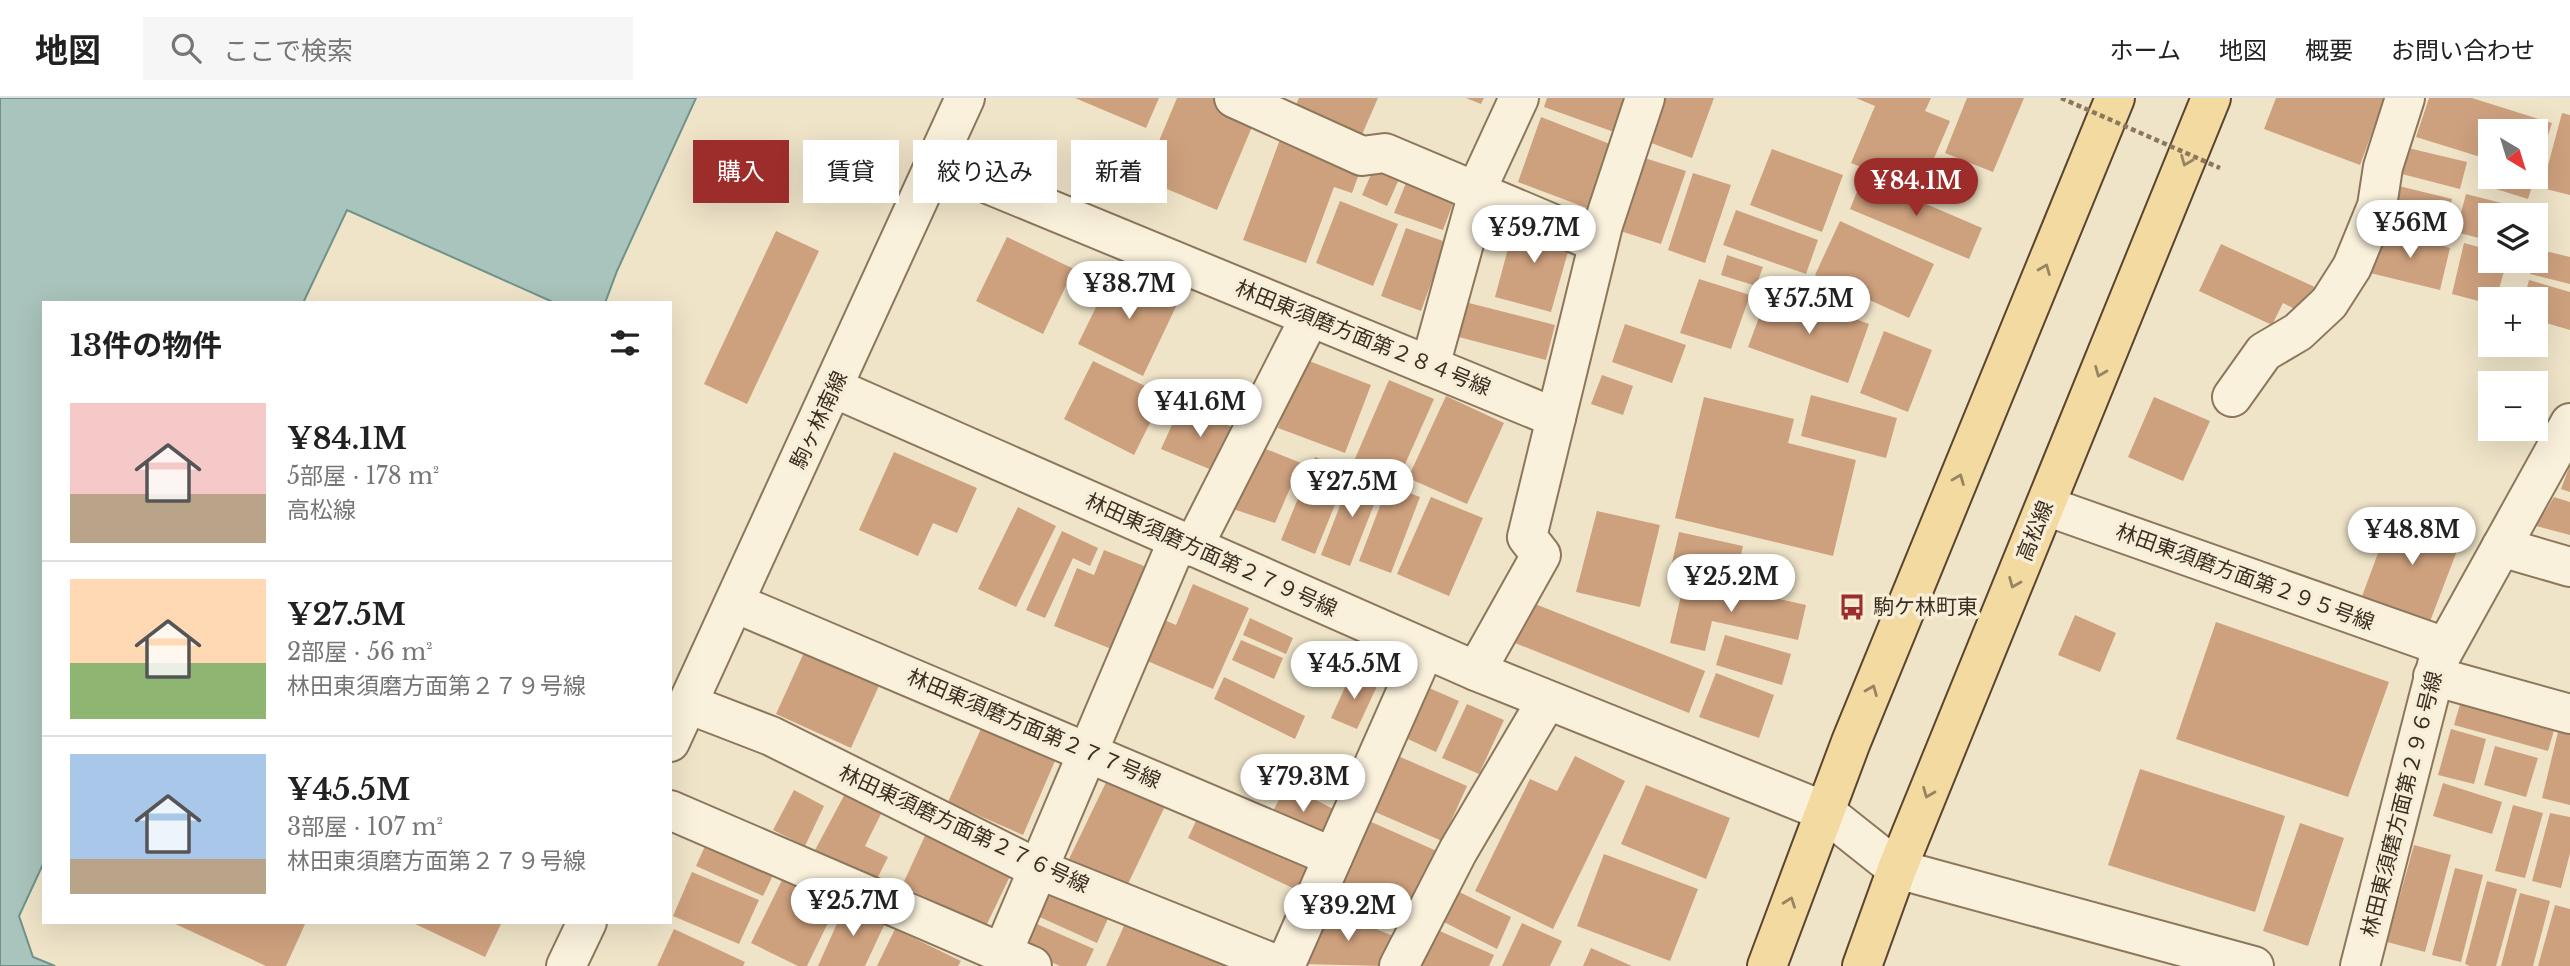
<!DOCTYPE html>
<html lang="ja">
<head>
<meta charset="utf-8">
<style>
	:root { --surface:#fff; --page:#f6f6f6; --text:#222; --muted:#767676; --line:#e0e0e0; --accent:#9c2d2b }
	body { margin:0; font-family:"Libre Baskerville","Noto Sans JP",serif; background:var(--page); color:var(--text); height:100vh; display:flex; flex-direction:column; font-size:26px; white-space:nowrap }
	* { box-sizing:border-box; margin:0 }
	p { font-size:23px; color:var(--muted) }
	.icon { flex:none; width:38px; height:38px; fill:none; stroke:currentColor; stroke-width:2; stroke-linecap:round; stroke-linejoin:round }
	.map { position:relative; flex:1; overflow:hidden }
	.side { position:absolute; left:42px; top:203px; width:630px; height:623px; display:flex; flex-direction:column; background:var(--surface); border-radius:0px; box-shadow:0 7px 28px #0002 }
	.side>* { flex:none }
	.banner { position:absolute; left:693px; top:42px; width:665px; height:63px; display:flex; gap:14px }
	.needle { width:46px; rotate:142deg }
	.buttons { position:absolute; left:2478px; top:21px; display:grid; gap:14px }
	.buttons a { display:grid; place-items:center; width:70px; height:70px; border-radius:0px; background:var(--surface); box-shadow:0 7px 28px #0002; font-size:35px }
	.price { position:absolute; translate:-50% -60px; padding:0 16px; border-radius:24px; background:#fff; color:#222; font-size:23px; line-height:46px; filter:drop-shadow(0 2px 4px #0008) }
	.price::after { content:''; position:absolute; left:50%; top:42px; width:21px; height:16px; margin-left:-10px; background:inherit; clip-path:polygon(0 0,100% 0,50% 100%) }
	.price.active { background:var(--accent); color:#fff }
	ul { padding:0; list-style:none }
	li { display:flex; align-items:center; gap:21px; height:175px; padding:0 28px }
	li+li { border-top:2px solid var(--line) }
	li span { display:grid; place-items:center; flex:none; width:196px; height:140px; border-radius:0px; color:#555 }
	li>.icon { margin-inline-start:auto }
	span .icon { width:84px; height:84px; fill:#fffc; stroke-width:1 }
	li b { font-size:30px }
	h2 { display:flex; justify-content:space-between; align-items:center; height:84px; padding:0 28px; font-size:30px }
	.chip { padding:0 24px; border-radius:0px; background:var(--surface); box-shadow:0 7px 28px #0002; font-size:24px; line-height:63px }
	.chip.active { background:var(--accent); color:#fff }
	header { display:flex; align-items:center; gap:42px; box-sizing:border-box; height:98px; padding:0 35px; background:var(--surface); border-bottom:2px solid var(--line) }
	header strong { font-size:33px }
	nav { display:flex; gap:38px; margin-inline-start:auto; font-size:24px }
	.search { width:490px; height:63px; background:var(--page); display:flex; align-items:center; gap:18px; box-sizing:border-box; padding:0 24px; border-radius:0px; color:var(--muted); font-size:26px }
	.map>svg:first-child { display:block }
	.water { fill:#a9c4bc; stroke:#6f928a; stroke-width:2 }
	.building { fill:#cea17e }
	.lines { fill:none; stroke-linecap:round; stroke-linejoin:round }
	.minor-casing { stroke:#8c775c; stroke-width:42 }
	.major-casing { stroke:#5a4530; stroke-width:42 }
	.minor { stroke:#faf1dc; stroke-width:38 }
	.major { stroke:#f2daa1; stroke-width:38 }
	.path-bridge { stroke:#8c775c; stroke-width:4.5; stroke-dasharray:5 3.5; stroke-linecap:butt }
	.oneway { stroke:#978460 }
	.labels { text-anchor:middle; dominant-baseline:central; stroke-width:7; stroke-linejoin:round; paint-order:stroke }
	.street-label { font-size:21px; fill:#3c2e20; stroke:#f7eed8 }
	.poi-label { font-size:21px; fill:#3c2e20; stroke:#f7eed8; text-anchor:start }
</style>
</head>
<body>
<header>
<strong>地図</strong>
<div class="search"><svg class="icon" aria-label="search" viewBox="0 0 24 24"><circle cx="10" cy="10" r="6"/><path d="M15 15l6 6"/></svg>ここで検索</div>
<nav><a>ホーム</a><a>地図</a><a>概要</a><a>お問い合わせ</a></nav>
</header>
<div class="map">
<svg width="2570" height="868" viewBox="0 0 2570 868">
	<rect width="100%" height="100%" fill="#efe4c8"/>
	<!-- water -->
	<path class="water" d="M0,0H696L617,173L605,205H555L347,112L303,205H44V764L19,818L33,859L55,868H0Z"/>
	<!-- building -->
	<g class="building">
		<path d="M1075,0H1159L1146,30Z"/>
		<path d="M1177,0H1218L1257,17L1217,112L1143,81Z"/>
		<path d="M1299,0H1378L1357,48L1290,20Z"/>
		<path d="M1466,0H1484L1481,6Z"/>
		<path d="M1547,0H1626L1614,34L1544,9Z"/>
		<path d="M1658,0H1714L1692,60L1643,42Z"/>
		<path d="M1856,0H1931L1925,13L1950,23L1920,93L1851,65L1875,8Z"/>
		<path d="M1967,0H2024L1993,74L1945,55Z"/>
		<path d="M2276,0H2385L2360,67L2264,31Z"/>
		<path d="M2429,0H2472L2552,25L2536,76V33H2490V79H2535L2528,101L2480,86L2487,61L2416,39Z"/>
		<path d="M2562,15L2570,17V97L2542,90Z"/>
		<path d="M1541,19L1610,46L1587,110L1518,84Z"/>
		<path d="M1282,36L1363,65L1352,95L1334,89L1306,165L1243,142Z"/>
		<path d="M2404,49L2467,64L2460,91L2398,75Z"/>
		<path d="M1772,51L1843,77L1822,134L1750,107Z"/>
		<path d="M1379,58L1404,70L1387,108L1362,97Z"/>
		<path d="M1638,58L1686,73L1661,146L1614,131Z"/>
		<path d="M1693,75L1731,87L1705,165L1668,152Z"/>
		<path d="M1409,77L1457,95L1443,132L1394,115Z"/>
		<path d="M1863,79L1982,130L1969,161L1850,111Z"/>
		<path d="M2395,87L2452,101L2442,141L2384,126Z"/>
		<path d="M2466,96L2533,113L2532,117H2490V143L2456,134Z"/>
		<path d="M1340,103L1398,126L1373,188L1316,165Z"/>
		<path d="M1736,112L1818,142L1806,176L1723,147Z"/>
		<path d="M1516,121L1573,136L1551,214L1495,199Z"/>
		<path d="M1840,123L1934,166L1909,220L1815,177Z"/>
		<path d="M1406,130L1446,144L1421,213L1381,198Z"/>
		<path d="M2380,132L2450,150L2440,192L2370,175Z"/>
		<path d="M776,133L819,153L747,306L704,286Z"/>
		<path d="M1007,139L1074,171L1043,236L976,203Z"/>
		<path d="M2464,145L2490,152V163H2507L2496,201H2490V206L2452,196Z"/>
		<path d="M2221,146L2317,190L2305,216L2283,205L2272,227L2199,193Z"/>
		<path d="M2537,151L2570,159V186L2530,176Z"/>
		<path d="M1727,157L1763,169L1756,188L1721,177Z"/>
		<path d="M1116,168L1180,200L1143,278L1078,246Z"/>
		<path d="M1699,181L1750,197L1731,251L1680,235Z"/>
		<path d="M2529,182L2570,194V232L2536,222V201H2524Z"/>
		<path d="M1770,190L1869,226L1848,285L1748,249Z"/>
		<path d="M1465,204L1555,227L1546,262L1455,238Z"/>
		<path d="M1625,226L1686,247L1672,285L1612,264Z"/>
		<path d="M1884,233L1932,252L1908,314L1860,295Z"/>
		<path d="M1304,261L1371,287L1345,355L1278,330Z"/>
		<path d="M1093,263L1164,297L1134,357L1064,321Z"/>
		<path d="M1602,277L1633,288L1623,317L1591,306Z"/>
		<path d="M1389,282L1434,301L1398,382L1354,363Z"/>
		<path d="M1811,297L1897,320L1886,360L1801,338Z"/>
		<path d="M1446,298L1504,325L1467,406L1408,380Z"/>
		<path d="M1704,299L1794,321L1788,345L1856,362L1833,458L1675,420Z"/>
		<path d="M2154,299L2210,323L2183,383L2128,359Z"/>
		<path d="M1181,307L1239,332L1219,375L1161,351Z"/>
		<path d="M1261,349L1301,365L1275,425L1230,410Z"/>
		<path d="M894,354L977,390L957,435L933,425L918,458L859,432Z"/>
		<path d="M1315,359L1349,372L1315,456L1281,442Z"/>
		<path d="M2570,367V394L2561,391Z"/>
		<path d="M1353,374L1382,386L1350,468L1321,457Z"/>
		<path d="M1388,387L1420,399L1391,475L1359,463Z"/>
		<path d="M1431,399L1483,420L1449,498L1397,476Z"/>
		<path d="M2554,399L2570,404V437L2536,428Z"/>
		<path d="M1018,409L1056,428L1016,509L978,491Z"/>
		<path d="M2394,412L2463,437L2429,526L2361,501Z"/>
		<path d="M1597,413L1660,427L1640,509L1576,494Z"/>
		<path d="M1062,433L1098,450L1090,468L1073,460L1045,520L1026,512Z"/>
		<path d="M1679,434L1743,448L1740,461L1781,470L1775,492L1671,469Z"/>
		<path d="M1104,452L1149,470L1114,552L1054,528L1077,470L1094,477Z"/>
		<path d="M1685,480L1806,507L1798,542L1712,523L1705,553L1670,545Z"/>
		<path d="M1193,486L1249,510L1213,591L1145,562L1162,521L1176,527Z"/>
		<path d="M1530,504L1705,573L1689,615L1515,545Z"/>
		<path d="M2075,517L2116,535L2100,574L2058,557Z"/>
		<path d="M1250,520L1293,540L1286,556L1243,537Z"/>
		<path d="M2216,524L2389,584L2348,699L2176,641Z"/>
		<path d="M1725,537L1791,556L1782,587L1716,567Z"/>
		<path d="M1241,542L1283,560L1274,581L1232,562Z"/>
		<path d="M807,548L882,581L851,650L776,616Z"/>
		<path d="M1352,574L1378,586L1357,631L1331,620Z"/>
		<path d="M1716,575L1774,597L1759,640L1699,619Z"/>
		<path d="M1224,579L1305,618L1295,641L1214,601Z"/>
		<path d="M1420,586L1459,603L1436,654L1397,636Z"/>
		<path d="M2461,603L2555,629L2548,653L2454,627Z"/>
		<path d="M1467,606L1504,622L1479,676L1442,660Z"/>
		<path d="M984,624L1058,656L1023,737L948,704Z"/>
		<path d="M2451,631L2486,641L2474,686L2438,677Z"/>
		<path d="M2558,634L2570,636V707L2542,700Z"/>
		<path d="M2495,648L2538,660L2526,699L2484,687Z"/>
		<path d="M1398,658L1467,688L1442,743L1373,713Z"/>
		<path d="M1575,658L1625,683L1553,831L1475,793L1530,681L1557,693Z"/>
		<path d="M2140,671L2285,718L2255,814L2108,767Z"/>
		<path d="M1110,676L1168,702L1127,788L1069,761Z"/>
		<path d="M2443,685L2502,704L2492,736L2433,718Z"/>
		<path d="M1287,687L1337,713L1319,746L1269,720Z"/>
		<path d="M1646,687L1730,720L1706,781L1621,746Z"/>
		<path d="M794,692L824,708L805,748L773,732Z"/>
		<path d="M847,692L884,710L865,748L888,759L876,783L815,752Z"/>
		<path d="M2513,707L2543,715L2525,780L2495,773Z"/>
		<path d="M1203,708L1316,762L1301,794L1188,740Z"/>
		<path d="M2550,715L2570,719V755L2561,790L2532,783Z"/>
		<path d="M1367,722L1439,754L1404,831L1332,798Z"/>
		<path d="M2300,725L2344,740L2308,848L2263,833Z"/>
		<path d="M929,729L1014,770L986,828L902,788Z"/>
		<path d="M710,737L778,767L763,798L696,768Z"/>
		<path d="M2414,747L2451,757L2425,854L2387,844Z"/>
		<path d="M1604,756L1698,791L1670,863L1577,828Z"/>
		<path d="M2455,770L2483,777L2461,864L2432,857Z"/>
		<path d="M787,772L841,798L807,868H798L751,845Z"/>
		<path d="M692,774L759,802L739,846L673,818Z"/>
		<path d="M2487,783L2517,791L2496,868H2470L2465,866Z"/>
		<path d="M1048,785L1111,814L1097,845L1033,816Z"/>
		<path d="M1451,790L1511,819L1497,851L1436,820Z"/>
		<path d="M2520,795L2550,803L2533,868H2501Z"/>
		<path d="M847,803L887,821L865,868H818Z"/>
		<path d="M2555,807L2570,811V868H2538Z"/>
		<path d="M1325,810L1398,840L1386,868L1302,866Z"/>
		<path d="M1128,819L1237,868H1106Z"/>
		<path d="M1030,823L1094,851L1086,868H1060L1018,850Z"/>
		<path d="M171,824H306L286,868H266Z"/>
		<path d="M411,824H502L485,859Z"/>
		<path d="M1522,825L1562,843L1550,868H1502Z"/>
		<path d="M1433,830L1494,857L1489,868H1418Z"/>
		<path d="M674,831L745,864L743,868H657Z"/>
		<path d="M895,831L961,863L958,868H877Z"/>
		<path d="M1591,850L1632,868H1583Z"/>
	</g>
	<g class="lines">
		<!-- minor casing -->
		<g class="minor-casing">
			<g id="minor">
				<path d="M1234,0L1362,58L1385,55L1598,145"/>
				<path d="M937,65L1556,320"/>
				<path d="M1430,268L1482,80L1519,0"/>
				<path d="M834,290L1476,573L1824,713L1897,771L2254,868"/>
				<path d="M2232,299L2264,254L2298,234L2329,205L2352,169L2377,108L2383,69L2405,0"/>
				<path d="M2046,408L2445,549"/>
				<path d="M1193,449L1310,219"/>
				<path d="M2501,449L2570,469"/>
				<path d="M735,505L1333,759"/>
				<path d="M1476,573L1541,457L1527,439L1603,127L1645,0"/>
				<path d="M2433,578L2570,616"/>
				<path d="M688,606L771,638L1038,771L1280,868"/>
				<path d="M670,644L965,0"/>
				<path d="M670,712L1032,868"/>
				<path d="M1002,856L1178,442"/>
				<path d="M566,868L587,824"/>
				<path d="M1285,868L1425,551"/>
				<path d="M1399,868L1458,753L1547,602"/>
				<path d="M2360,868L2438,563L2570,325"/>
			</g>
		</g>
		<!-- major casing -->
		<g class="major-casing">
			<g id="major">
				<path d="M1767,868L1851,644L2115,0"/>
				<path d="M1862,868L1897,771L2211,0"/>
			</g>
		</g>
		<!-- minor -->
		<use href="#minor" class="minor"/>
		<!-- major -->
		<use href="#major" class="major"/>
		<!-- path-bridge -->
		<path class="path-bridge" d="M2061,0L2220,70"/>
	</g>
	<!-- one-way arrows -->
	<defs><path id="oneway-chevron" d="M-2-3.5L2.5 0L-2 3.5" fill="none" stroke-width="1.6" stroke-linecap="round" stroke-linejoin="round" transform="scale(1.75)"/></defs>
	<g class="oneway">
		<use href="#oneway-chevron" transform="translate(2186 63) rotate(112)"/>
		<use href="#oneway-chevron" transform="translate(2045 171) rotate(-68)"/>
		<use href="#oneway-chevron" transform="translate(2100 274) rotate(112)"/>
		<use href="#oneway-chevron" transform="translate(1959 381) rotate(-68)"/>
		<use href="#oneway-chevron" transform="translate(2014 485) rotate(112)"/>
		<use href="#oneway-chevron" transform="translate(1872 592) rotate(-68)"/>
		<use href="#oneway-chevron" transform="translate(1928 695) rotate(112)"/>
		<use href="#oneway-chevron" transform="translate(1790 804) rotate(-70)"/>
	</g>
	<!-- icons -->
	<defs>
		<g id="bus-bare" transform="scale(2.1)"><path d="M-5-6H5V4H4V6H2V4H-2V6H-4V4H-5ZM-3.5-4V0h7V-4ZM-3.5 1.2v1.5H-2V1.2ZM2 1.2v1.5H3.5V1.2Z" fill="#9c2d2b" stroke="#f7eed8" stroke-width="2.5" paint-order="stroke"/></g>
	</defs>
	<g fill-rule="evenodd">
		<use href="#bus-bare" x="1852" y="509"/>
	</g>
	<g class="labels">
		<!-- street labels -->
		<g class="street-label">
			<text transform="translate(1363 240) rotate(22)">林田東須磨方面第２８４号線</text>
			<text transform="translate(819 322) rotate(-65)">駒ヶ林南線</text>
			<text transform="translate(2035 433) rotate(-68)">高松線</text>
			<text transform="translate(1211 457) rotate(24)">林田東須磨方面第２７９号線</text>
			<text transform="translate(2245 479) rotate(20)">林田東須磨方面第２９５号線</text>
			<text transform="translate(1034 631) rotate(23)">林田東須磨方面第２７７号線</text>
			<text transform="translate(2402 706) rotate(-76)">林田東須磨方面第２９６号線</text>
			<text transform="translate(964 731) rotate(25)">林田東須磨方面第２７６号線</text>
		</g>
		<!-- poi labels -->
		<g class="poi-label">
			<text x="1873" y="509">駒ケ林町東</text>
		</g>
	</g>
</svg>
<div class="buttons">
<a><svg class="needle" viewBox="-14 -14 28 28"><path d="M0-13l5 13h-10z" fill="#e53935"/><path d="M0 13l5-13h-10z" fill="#767676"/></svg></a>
<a><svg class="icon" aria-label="layers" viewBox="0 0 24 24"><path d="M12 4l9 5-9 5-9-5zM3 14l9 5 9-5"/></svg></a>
<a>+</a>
<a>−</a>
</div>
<b class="price active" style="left:1916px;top:120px">¥84.1M</b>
<b class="price" style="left:2410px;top:162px">¥56M</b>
<b class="price" style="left:1534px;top:167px">¥59.7M</b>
<b class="price" style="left:1129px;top:223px">¥38.7M</b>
<b class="price" style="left:1809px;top:238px">¥57.5M</b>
<b class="price" style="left:1200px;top:341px">¥41.6M</b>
<b class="price" style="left:1352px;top:421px">¥27.5M</b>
<b class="price" style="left:2412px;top:469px">¥48.8M</b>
<b class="price" style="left:1731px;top:516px">¥25.2M</b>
<b class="price" style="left:1354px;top:603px">¥45.5M</b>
<b class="price" style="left:1303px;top:716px">¥79.3M</b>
<b class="price" style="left:853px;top:840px">¥25.7M</b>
<b class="price" style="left:1348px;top:845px">¥39.2M</b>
<div class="banner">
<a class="chip active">購入</a>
<a class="chip">賃貸</a>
<a class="chip">絞り込み</a>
<a class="chip">新着</a>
</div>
<section class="side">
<h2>13件の物件<svg class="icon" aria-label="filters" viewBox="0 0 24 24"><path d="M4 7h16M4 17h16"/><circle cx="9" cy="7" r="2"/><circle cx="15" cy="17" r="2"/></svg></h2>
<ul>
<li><span style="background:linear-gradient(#f6c9c9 65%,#b9a48a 0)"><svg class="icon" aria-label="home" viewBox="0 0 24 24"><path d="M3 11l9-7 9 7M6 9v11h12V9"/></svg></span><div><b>¥84.1M</b><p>5部屋 · 178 m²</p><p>高松線</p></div></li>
<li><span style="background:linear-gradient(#ffd9b3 60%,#8fb573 0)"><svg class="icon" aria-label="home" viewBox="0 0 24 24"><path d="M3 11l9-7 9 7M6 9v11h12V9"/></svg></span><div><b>¥27.5M</b><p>2部屋 · 56 m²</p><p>林田東須磨方面第２７９号線</p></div></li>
<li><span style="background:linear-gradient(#a9c7e8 75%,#b9a48a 0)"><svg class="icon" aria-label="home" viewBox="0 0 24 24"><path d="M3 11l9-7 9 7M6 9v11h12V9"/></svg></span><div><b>¥45.5M</b><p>3部屋 · 107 m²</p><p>林田東須磨方面第２７９号線</p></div></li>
</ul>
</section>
</div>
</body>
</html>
